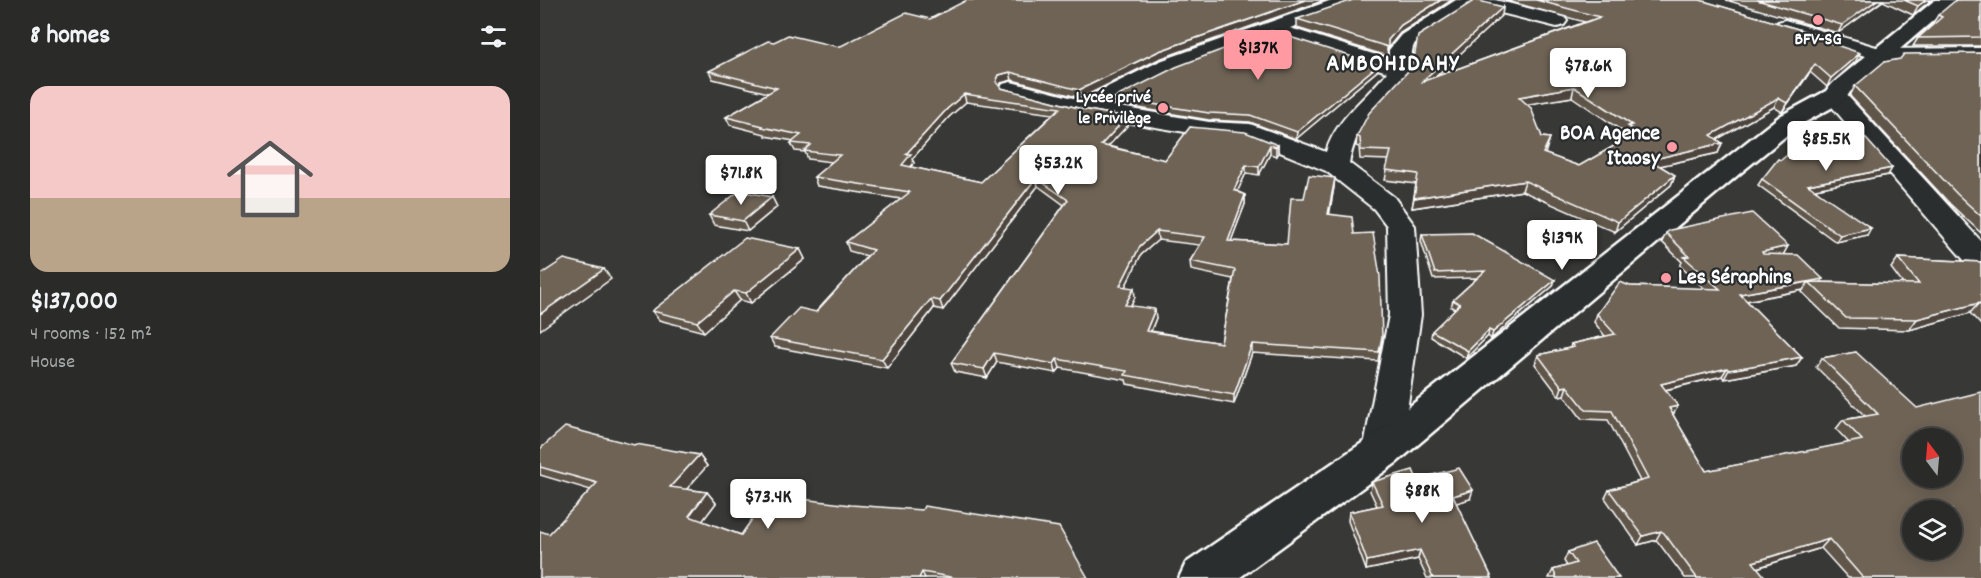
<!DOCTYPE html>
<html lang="en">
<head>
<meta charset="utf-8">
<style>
	:root { --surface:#2a2a28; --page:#323230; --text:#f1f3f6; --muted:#a5a7a8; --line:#464645; --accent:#ff9aa2 }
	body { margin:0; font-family:Dekko,sans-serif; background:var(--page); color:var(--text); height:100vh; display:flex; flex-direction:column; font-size:22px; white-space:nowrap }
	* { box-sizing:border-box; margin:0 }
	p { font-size:20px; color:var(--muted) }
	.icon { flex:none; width:33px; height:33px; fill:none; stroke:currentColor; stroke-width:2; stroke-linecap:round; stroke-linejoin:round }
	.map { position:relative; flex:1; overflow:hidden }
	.details { display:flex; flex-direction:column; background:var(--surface); width:540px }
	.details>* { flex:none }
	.needle { width:39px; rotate:344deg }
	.buttons { position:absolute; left:1362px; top:428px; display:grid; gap:12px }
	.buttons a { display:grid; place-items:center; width:60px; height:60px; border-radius:50%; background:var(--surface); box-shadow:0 3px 15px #0003,0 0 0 2px var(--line); font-size:30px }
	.price { position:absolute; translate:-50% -51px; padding:0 14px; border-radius:6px; background:#fff; color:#222; font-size:20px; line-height:39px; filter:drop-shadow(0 2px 3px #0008) }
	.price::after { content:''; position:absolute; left:50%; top:36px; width:18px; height:14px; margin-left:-9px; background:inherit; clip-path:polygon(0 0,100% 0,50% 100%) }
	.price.on { background:var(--accent); color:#111 }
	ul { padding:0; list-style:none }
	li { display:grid; align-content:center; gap:12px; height:318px; padding:0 30px }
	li+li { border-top:2px solid var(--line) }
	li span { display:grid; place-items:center; height:186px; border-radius:18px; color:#555 }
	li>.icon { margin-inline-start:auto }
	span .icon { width:108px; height:108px; fill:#fffc; stroke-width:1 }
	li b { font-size:26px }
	h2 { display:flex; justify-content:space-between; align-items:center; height:72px; padding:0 30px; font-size:26px }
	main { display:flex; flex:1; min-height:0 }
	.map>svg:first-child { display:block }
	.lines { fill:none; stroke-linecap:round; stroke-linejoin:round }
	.minor-casing { stroke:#fff; stroke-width:4 }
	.tertiary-casing { stroke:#fff; stroke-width:5 }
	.minor { fill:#2a2d2e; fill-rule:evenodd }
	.tertiary { fill:#2a2d2e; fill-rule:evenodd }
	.wall { fill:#5f5549; stroke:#fff; stroke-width:1.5; fill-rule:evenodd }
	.shaded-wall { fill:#4d453c; stroke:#fff; stroke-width:1.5 }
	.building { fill:#6e6355; stroke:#fff; stroke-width:1.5; fill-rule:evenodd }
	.poi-dot { fill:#ff9aa2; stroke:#2a2d2e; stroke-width:2 }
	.labels { text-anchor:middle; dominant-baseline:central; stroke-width:4.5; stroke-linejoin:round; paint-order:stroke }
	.far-poi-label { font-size:18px; font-weight:bold; fill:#fff; stroke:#2a2d2e }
	.poi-label { font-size:22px; font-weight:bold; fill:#fff; stroke:#2a2d2e; text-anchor:end }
	.far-district-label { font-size:24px; font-weight:bold; letter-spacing:1.5px; fill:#fff; stroke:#2a2d2e }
</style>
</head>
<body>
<main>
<section class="details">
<h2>8 homes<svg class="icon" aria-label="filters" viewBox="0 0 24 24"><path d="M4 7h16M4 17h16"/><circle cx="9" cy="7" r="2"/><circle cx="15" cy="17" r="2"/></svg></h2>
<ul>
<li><span style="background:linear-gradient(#f6c9c9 60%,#b9a48a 0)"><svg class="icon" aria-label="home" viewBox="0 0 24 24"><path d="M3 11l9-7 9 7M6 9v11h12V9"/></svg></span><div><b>$137,000</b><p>4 rooms · 152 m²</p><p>House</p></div></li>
</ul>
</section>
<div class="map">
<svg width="1441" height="578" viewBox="0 0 1441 578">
	<rect width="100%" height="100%" fill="#383836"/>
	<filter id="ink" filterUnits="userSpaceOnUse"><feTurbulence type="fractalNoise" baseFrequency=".0167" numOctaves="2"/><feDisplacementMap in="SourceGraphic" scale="12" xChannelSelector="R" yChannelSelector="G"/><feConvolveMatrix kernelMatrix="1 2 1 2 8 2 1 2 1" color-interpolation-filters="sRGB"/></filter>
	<g filter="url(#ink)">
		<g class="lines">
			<!-- minor casing -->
			<g class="minor-casing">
				<g id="minor">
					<path d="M792,0H819L817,4L750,28L849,59V50L861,35L916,0H955L1024,17L1027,21L1024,25L1017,27L933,6L875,43C869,53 874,60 870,70C861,92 838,105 824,124C816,135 812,149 809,163L854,197L875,226L881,315L861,451L856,462L842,467L828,462L823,451L849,315L847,226L834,209L786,171L706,138L669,136L544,115L463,94L460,89L463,84L471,82L541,100L620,61ZM731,35L847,72C826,99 796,118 786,152L710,124L669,122L568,105L636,71Z"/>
					<path d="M1245,20L1343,49L1441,48V60L1342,61L1238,30L1235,26L1238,22Z"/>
					<path d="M1295,89L1303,91L1441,241V270L1430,267L1287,101L1283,96L1287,91Z"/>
				</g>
			</g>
			<!-- tertiary casing -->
			<g class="tertiary-casing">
				<path id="tertiary" d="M1395,0H1417L1310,92L1304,101L1258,126L1199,174L856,463L699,578H639L646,563L828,439L1240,116L1286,91L1294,82Z"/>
			</g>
			<!-- minor -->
			<use href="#minor" class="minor"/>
			<!-- tertiary -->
			<use href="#tertiary" class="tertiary"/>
		</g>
		<!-- wall -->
		<g class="wall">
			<path d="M964,0H1160L1285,37L1283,40L1315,62L1287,87L1270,72L1242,112L1234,107L1177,139L1182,143L1178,153L1120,166L1135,175L1131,185L1075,232L982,191L872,208L876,184L845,180L849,160L820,159L819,147L816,146L817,136L963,7L962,15L895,77L1045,22ZM1032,97L1085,133V136L1088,138L1039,166L1005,154L1010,138L1002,137L987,104Z"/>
			<path d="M1186,0H1391L1373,15L1343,1L1298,33Z"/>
			<path d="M1441,0V46H1373L1378,38L1394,24L1393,23L1398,15Z"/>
			<path d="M390,19L619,59L541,98L472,80L461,83L459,87L461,88L542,109L587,117L588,125L568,146L625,160L650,127L738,145V154L736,156L730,154L719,175L706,173L697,192L705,195V204L691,241L747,244L764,198L794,187L789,214L814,234L842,337L838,361L712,353L694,404L587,384L586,380L520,368L516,373L457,362L447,378L415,372L411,363L524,205L498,186L403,310L394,308L347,368L235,347L230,338L276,312L327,256L309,251L306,242L361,199L277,186L274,177L292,162L268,159L265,152L255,151L251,143L254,141L225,136V134L190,125L186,117L228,93L173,79L169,71L234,42L299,47ZM426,102L513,114L441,182L371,167L374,163L372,159L409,117ZM618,240L660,245L650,261L651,270L693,279L681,343L611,331L616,318L591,306L595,297L585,287L601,255Z"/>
			<path d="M757,19L860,33L848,48L847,56L757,28Z"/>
			<path d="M1441,53V233L1410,204L1310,96L1315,86Z"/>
			<path d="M838,65L837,71L756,139L710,122L669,120L575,104L574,98Z"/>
			<path d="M1241,160L1352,168L1348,175L1275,189L1327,235L1296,242L1218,185L1222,179Z"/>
			<path d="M232,197L237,207L208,231L174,225L169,215Z"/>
			<path d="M1126,233L1248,246L1243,255L1283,279L1281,282L1363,284L1351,268L1358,258L1441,262V325L1430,313L1369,330L1299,328L1262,292L1263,290L1207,301L1262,357L1256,366L1184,379L1182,376L1126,390L1133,415L1166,471L1309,443L1296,429L1303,420L1325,416L1276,367L1282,358L1316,352L1441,578H1308L1281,548L1217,568L1226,578H1145L1118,542L1116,540L1098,545L1065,498L1069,490L1100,481L1068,420L1042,419L1024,395L1019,396L995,364L998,355L1030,348L1031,344L1065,336L1054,322L1057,314L1090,286L1165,289L1140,266L1142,262L1122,242Z"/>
			<path d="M882,234L1013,286L951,339L948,336L926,358L891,337L892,331L915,309L911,307L913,300L937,278L893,279L881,241Z"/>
			<path d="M260,249L265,259L211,303L200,300L164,332L119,320L112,311Z"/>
			<path d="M94,445L159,455L167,466L146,489L167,492L176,503L162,521L201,535L548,578H0L9,534L51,490L0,475V449Z"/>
			<path d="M877,479L930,499L916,503L952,578H887L878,559L826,570L808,521L809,512L837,506L830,491L832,482Z"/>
			<path d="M1028,552L1079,578H1009L1013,570L1027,566L1024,561Z"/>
		</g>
		<!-- shaded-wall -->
		<g class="shaded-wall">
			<path d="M765,0H785L619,59L541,98L539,90L619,51Z"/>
			<path d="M901,0H912L860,33L847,49L848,40L861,25Z"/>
			<path d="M1337,0H1343L1298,33L1302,25Z"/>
			<path d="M1386,0H1391L1373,15L1378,6Z"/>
			<path d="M963,7L962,15L879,92L881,82Z"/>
			<path d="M1320,53L1315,62L1287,87L1291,78Z"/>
			<path d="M1275,64L1270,72L1242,112L1247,103Z"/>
			<path d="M838,65L837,71L756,139L757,132Z"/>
			<path d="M470,72L472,80L461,83L458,90L456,82L459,75Z"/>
			<path d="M1034,87L1032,97L977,106L979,97Z"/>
			<path d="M424,94L426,102L409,117L372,159L374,163L365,173L362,165L366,154L407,109Z"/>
			<path d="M1238,98L1234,107L1167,145L1171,135Z"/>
			<path d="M587,117L588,125L562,153L561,145Z"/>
			<path d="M1182,143L1178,153L1106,169L1110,160Z"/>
			<path d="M730,145V154L719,175V167Z"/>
			<path d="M738,145V154L736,156V147Z"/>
			<path d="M706,165V173L694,199V190Z"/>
			<path d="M1352,168L1348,175L1265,191L1268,185Z"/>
			<path d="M1135,175L1131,185L1075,232L1078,222Z"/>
			<path d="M496,178L498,186L403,310L400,301Z"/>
			<path d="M795,178L794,187L788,223V214Z"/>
			<path d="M985,181L982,191L872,208L874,198Z"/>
			<path d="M705,195V204L688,249V241Z"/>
			<path d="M232,197L237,207L208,231L203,221Z"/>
			<path d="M1331,228L1327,235L1296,242L1300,235Z"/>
			<path d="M617,231L618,240L601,255L581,295L580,286L600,246Z"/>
			<path d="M1248,246L1243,255L1218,261L1222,252Z"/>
			<path d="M260,249L265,259L211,303L206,293Z"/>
			<path d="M64,269L71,279L0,330V314Z"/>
			<path d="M1015,280L1013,286L951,339L953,332Z"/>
			<path d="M1269,282L1263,290L1195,303L1200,294Z"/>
			<path d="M594,288L595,297L586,314L585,305Z"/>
			<path d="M194,291L200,300L164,332L157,322Z"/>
			<path d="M391,299L394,308L347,368L342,359Z"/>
			<path d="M1439,303L1430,313L1369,330L1377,319Z"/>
			<path d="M615,309L616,318L607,340L606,331Z"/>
			<path d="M949,330L948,336L926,358L928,351Z"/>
			<path d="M712,344V353L694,404V395Z"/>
			<path d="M454,353L457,362L447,378L444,369Z"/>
			<path d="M1262,357L1256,366L1184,379L1189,370Z"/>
			<path d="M517,359L520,368L516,373L514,364Z"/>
			<path d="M1187,368L1182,376L1116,392L1121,384Z"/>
			<path d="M1027,386L1024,395L1019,396L1022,387Z"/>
			<path d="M1138,406L1133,415L1129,408Z"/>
			<path d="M159,455L167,466L139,498L130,487Z"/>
			<path d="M933,490L930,499L910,505L913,496Z"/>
			<path d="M167,492L176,503L158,527L149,516Z"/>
			<path d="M1121,531L1116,540L1098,545L1103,536Z"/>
			<path d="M1289,539L1281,548L1206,571L1213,562Z"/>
			<path d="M880,550L878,559L826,570L827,561Z"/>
			<path d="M382,572L385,578H379Z"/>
		</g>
		<!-- building -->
		<g class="building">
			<path d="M427,0H765L619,51L539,90L470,72L459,75L456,82L461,88L542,109L587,117L561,145L625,160L650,127L705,132L738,145L736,147L730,145L719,167L706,165L694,190L705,195L688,241L747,244L751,198H764L769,175L795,178L788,214L812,217L814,234L833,233L840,276L842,337L839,352L712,344L694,395L585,375L587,371L517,359L514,364L454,353L444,369L411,363L528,200L496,178L400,301L391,299L342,359L230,338L259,308L276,312L333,250L306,242L370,192L274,177L300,155L264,151L271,145L251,143L261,135L222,127L223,126L186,117L237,88L169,71L228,41L234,42L248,35L299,47L366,13L390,19ZM424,94L520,108L441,182L362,165L371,154H366L407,109ZM617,231L665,237L650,261L695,270L681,343L606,331L615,309L585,305L594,288L580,286L600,246Z"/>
			<path d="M813,0H901L861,25L848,40V47L757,19Z"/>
			<path d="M935,0L963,7L881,82L1060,17L996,0H1160L1285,37L1281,40L1320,53L1291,78L1275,64L1247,103L1238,98L1171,135L1182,143L1110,160L1135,175L1078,222L985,181L874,198L878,174L846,170L851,151L821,150L820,138L817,136L829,113L869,70L874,58L878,36ZM1034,87L1092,125L1088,126L1097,133L1039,166L1003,153L1010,138L1002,137L991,108L979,97Z"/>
			<path d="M1217,0H1337L1302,25Z"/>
			<path d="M1364,0H1386L1378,6Z"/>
			<path d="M1416,0H1441V37L1378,38L1402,17L1398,15Z"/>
			<path d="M731,31L838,65L757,132L710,115L669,113L574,98L636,67Z"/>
			<path d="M1441,53V216L1417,194L1315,86L1344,62L1360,59L1364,54Z"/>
			<path d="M1312,123L1352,168L1268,185L1331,228L1300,235L1222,179L1238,159L1241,160L1284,126Z"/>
			<path d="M199,191L232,197L203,221L169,215Z"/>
			<path d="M1212,213L1248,246L1222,252L1223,254L1258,255L1283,279L1200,294L1262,357L1189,370L1187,368L1121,384L1138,406L1129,408L1166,471L1322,440L1303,420L1338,414L1282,358L1316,352L1377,408L1441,392V578H1323L1289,539L1213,562L1226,578H1157L1124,533L1121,531L1103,536L1069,490L1108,479L1072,411L1046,410L1027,386L1022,387L998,355L1034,347L1031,344L1075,334L1057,314L1080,282L1090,286L1180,289L1144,257L1149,256L1126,233L1130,230ZM1372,438H1412V477H1372ZM1372,510H1412V549H1372Z"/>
			<path d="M932,233L1015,280L953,332L949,330L928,351L892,331L920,304L913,300L945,271L895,273L882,234Z"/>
			<path d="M205,238L260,249L206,293L194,291L157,322L112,311Z"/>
			<path d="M1358,258L1441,262V305L1439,303L1377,319L1306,318L1269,282L1379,284Z"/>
			<path d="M24,259L64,269L0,314V275Z"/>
			<path d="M25,427L94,445L96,444L159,455L130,487L167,492L149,516L201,535L229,495L311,505L382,510L384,506L519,527L548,578H416L382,572L379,578H0V531L9,534L57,483L0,467V449Z"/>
			<path d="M919,468L933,490L913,496L952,578H893L880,550L827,561L809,512L843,505L832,482L873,470L877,479Z"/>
			<path d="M1054,543L1079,578H1017L1013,570L1036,563L1028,552Z"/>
		</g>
	</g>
	<!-- markers -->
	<g class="poi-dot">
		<circle cx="1278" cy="20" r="6"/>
		<circle cx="623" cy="108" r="6"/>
		<circle cx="1132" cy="147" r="6"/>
		<circle cx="1126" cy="278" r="6"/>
	</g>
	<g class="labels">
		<!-- far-poi labels -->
		<g class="far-poi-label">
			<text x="1278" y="40">BFV-SG</text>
			<text x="611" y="98" text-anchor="end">Lycée privé<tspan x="611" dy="21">le Privilège</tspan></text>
		</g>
		<!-- poi labels -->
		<g class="poi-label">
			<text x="1120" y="134">BOA Agence<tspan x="1120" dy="25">Itaosy</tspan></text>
			<text x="1138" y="278" text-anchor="start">Les Séraphins</text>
		</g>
		<!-- far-district labels -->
		<g class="far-district-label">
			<text x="853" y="65">AMBOHIDAHY</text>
		</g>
	</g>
</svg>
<div class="buttons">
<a><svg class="needle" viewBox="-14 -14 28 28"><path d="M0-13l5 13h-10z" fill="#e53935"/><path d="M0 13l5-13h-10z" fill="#a5a7a8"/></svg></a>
<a><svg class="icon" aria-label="layers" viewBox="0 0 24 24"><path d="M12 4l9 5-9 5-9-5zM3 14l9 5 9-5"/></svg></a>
</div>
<b class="price on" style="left:718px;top:81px">$137K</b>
<b class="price" style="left:1048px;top:99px">$78.6K</b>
<b class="price" style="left:1286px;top:172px">$85.5K</b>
<b class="price" style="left:518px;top:196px">$53.2K</b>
<b class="price" style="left:201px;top:206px">$71.8K</b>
<b class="price" style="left:1022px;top:271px">$139K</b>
<b class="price" style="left:882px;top:524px">$88K</b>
<b class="price" style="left:228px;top:530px">$73.4K</b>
</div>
</main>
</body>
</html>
